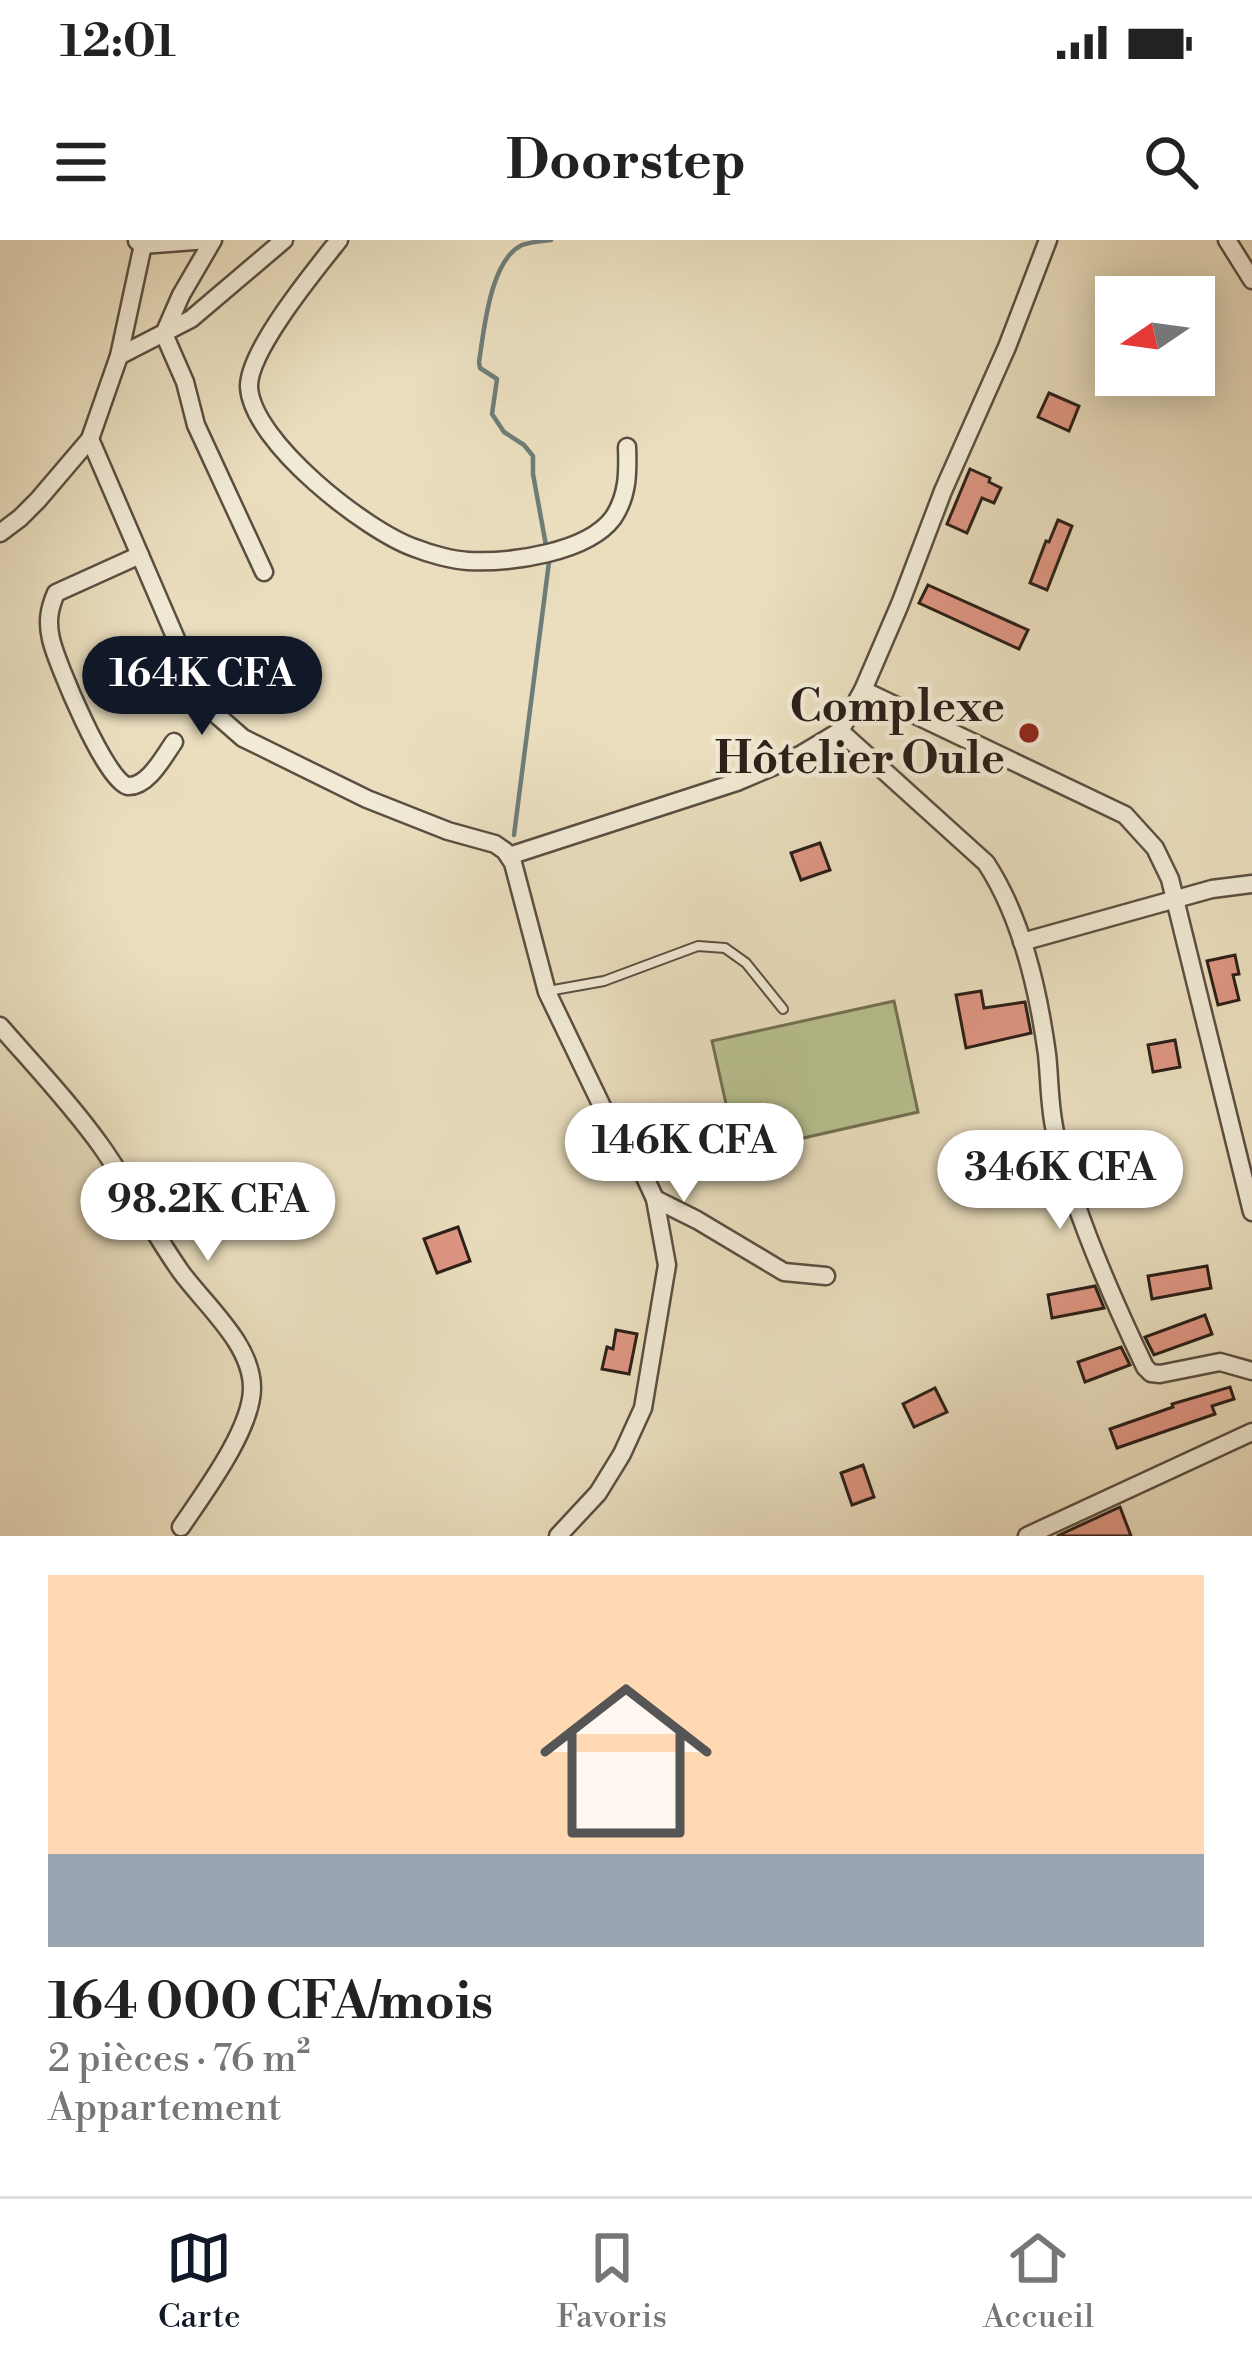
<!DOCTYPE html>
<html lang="fr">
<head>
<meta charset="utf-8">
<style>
	:root { --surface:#fff; --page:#f2f2f2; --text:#222; --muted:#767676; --line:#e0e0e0; --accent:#111827 }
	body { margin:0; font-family:"Libre Bodoni",serif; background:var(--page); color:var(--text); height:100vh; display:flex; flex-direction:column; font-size:45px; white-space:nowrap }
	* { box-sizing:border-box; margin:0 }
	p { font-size:39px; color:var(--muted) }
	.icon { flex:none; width:66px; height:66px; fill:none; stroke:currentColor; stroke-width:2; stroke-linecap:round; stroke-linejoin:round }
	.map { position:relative; height:1296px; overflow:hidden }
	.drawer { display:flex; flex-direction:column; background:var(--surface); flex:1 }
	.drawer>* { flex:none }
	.needle { width:78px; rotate:257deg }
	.fabs { position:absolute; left:1095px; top:36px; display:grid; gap:24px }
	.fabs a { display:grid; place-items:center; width:120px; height:120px; border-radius:0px; background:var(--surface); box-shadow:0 6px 30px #0003; font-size:60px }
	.price { position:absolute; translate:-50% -102px; padding:0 27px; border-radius:42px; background:#fff; color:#222; font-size:39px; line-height:78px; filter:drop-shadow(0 3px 6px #0008) }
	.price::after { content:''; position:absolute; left:50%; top:72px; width:36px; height:27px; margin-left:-18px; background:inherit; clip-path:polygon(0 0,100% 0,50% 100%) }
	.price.selected { background:var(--accent); color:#fff }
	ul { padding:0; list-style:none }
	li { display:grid; align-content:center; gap:24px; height:636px; padding:0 48px }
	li+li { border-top:3px solid var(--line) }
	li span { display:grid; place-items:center; height:372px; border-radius:0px; color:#555 }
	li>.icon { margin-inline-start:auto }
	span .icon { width:216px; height:216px; fill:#fffc; stroke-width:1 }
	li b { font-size:51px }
	.status { display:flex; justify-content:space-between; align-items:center; height:84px; padding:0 60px; background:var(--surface); direction:ltr }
	.status svg { height:33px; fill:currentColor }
	header { display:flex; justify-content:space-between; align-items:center; height:156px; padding:0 48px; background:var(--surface); font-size:54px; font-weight:700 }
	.tabs { display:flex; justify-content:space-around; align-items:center; height:168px; border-top:3px solid var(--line); background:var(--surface); font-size:33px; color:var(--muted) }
	.tabs a { display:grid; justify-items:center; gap:6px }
	.tabs .selected { color:var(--accent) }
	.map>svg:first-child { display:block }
	.green { fill:#b8c190; stroke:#727054; stroke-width:3 }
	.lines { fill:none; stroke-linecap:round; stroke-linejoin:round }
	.stream { stroke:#6e7d79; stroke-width:4.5 }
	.building { fill:#df9683; stroke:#2b1f18; stroke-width:3 }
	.service-casing { stroke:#5b4f42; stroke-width:12 }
	.minor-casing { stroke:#5b4f42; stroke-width:21 }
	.service { stroke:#f1ead5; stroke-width:8 }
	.minor { stroke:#f1ead5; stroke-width:16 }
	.poi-dot { fill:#8f2418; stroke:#f1ead5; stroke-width:4.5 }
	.labels { text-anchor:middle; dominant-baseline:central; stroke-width:9; stroke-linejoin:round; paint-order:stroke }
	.poi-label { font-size:45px; font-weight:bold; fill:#2b1f18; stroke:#f1ead5; text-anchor:end }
</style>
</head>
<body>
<div class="status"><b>12:01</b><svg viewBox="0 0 49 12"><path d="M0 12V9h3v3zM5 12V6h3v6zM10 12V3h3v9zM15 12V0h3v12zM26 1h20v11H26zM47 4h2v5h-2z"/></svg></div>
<header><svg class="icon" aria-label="menu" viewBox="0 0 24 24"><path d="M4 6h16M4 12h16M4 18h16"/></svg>Doorstep<svg class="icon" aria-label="search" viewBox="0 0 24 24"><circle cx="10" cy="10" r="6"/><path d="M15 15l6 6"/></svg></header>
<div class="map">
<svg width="1252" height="1296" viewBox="0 0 1252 1296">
	<rect width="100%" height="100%" fill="#eadebe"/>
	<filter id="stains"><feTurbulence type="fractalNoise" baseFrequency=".00167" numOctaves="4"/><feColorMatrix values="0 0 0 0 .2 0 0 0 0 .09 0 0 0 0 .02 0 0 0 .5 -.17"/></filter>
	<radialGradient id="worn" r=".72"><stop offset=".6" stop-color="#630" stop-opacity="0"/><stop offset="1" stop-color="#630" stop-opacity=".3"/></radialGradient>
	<!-- green -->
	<path class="green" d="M894,761L918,872L737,913L712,801Z"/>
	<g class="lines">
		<!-- stream -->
		<path class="stream" d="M514,595L549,322L533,234V216L524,205L504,192L492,174L497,139L480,128L479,122C484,90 490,20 522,5C530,2 543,1 551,0"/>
	</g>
	<!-- building -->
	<g class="building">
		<path d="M1049,153L1079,166L1069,191L1038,177Z"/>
		<path d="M970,229L990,238L989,242L1001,248L994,263L982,258L967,293L947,284Z"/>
		<path d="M1058,280L1072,286L1047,350L1030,343L1046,301L1049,302Z"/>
		<path d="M928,345L1028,390L1019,409L919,363Z"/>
		<path d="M820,603L830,630L801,640L791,613Z"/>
		<path d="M1235,715L1239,734L1233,735L1239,760L1218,765L1207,721Z"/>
		<path d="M981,751L984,768L1025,762L1031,793L966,808L956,755Z"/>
		<path d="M1175,800L1180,827L1153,832L1148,805Z"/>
		<path d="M458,987L470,1021L437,1033L424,999Z"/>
		<path d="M1207,1026L1211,1048L1152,1059L1148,1036Z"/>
		<path d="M1095,1046L1104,1068L1052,1078L1048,1055Z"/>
		<path d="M1205,1075L1212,1094L1154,1115L1145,1097Z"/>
		<path d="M616,1090L637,1094L629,1134L602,1129L607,1107L613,1109Z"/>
		<path d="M1121,1107L1130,1125L1085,1142L1078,1122Z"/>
		<path d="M1230,1147L1234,1159L1212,1166L1215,1174L1117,1208L1110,1189L1173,1167L1172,1164Z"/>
		<path d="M935,1148L947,1172L914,1187L903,1164Z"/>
		<path d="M863,1225L874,1257L852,1265L841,1233Z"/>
		<path d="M1120,1267L1131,1296H1057Z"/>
	</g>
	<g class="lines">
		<!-- service casing -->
		<g class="service-casing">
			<path id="service" d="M548,751L604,741L698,706L725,708L746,723L783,769"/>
		</g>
		<!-- minor casing -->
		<g class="minor-casing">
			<g id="minor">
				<path d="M213,0L181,55L164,94L185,142L196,185L264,332"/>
				<path d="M339,0C316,29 248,111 249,147C252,202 366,291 415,308C430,314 452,320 468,321C510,323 587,313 613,278C628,256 628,232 627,207"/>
				<path d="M1227,0L1252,40"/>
				<path d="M137,1L142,5L208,0"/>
				<path d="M119,116L191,79L284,0"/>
				<path d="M90,199L204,464L243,498L367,559L448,591L495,604L505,611L513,623L547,752L611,885L643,933L655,959L667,1025L643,1168L622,1214L598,1253L558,1296"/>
				<path d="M0,293L20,278L38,260L90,199L119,116L144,0"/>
				<path d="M140,315L56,353C49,369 47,382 51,399C56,422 107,544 128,546C148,547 164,516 174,502"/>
				<path d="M863,450L1125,575L1155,608L1170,639L1252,972"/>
				<path d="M840,491L986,623C1022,678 1038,749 1047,814C1050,841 1049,868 1056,896C1073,969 1112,1058 1145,1127L1151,1133L1160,1134L1220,1122L1252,1131"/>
				<path d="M509,616L737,542L800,515L840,491L863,450L900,364L943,251L1007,107L1048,0"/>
				<path d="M1022,702L1212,649L1252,644"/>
				<path d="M0,786C34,825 71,864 101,906C130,947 152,991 181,1032C205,1065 252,1104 252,1148C252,1189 204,1253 181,1287"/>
				<path d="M655,959L697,980L784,1032L826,1036"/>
				<path d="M1027,1296L1252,1192"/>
			</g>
		</g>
		<!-- service -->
		<use href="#service" class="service"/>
		<!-- minor -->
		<use href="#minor" class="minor"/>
	</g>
	<!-- markers -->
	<circle class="poi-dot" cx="1029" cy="493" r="12"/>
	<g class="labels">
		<!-- poi labels -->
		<g class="poi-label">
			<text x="1005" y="467">Complexe<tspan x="1005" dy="52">Hôtelier Oule</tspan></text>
		</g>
	</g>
	<rect width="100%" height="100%" filter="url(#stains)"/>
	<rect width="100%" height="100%" fill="url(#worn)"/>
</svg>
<div class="fabs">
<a><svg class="needle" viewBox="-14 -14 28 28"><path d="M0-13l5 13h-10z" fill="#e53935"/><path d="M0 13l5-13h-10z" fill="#767676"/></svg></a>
</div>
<b class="price selected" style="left:202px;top:498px">164K CFA</b>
<b class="price" style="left:684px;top:965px">146K CFA</b>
<b class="price" style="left:1060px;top:992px">346K CFA</b>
<b class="price" style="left:208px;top:1024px">98.2K CFA</b>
</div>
<section class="drawer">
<ul>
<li><span style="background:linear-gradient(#ffd9b3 75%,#9aa5b1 0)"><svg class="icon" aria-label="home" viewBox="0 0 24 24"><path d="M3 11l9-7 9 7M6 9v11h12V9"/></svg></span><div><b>164 000 CFA/mois</b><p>2 pièces · 76 m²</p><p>Appartement</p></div></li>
</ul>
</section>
<nav class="tabs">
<a class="selected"><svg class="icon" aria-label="map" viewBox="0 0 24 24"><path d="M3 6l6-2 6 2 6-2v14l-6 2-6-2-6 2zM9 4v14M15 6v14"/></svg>Carte</a>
<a><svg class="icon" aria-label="saved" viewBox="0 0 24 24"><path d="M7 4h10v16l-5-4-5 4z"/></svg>Favoris</a>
<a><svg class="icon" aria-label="home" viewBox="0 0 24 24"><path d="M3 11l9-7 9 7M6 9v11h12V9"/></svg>Accueil</a>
</nav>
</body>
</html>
